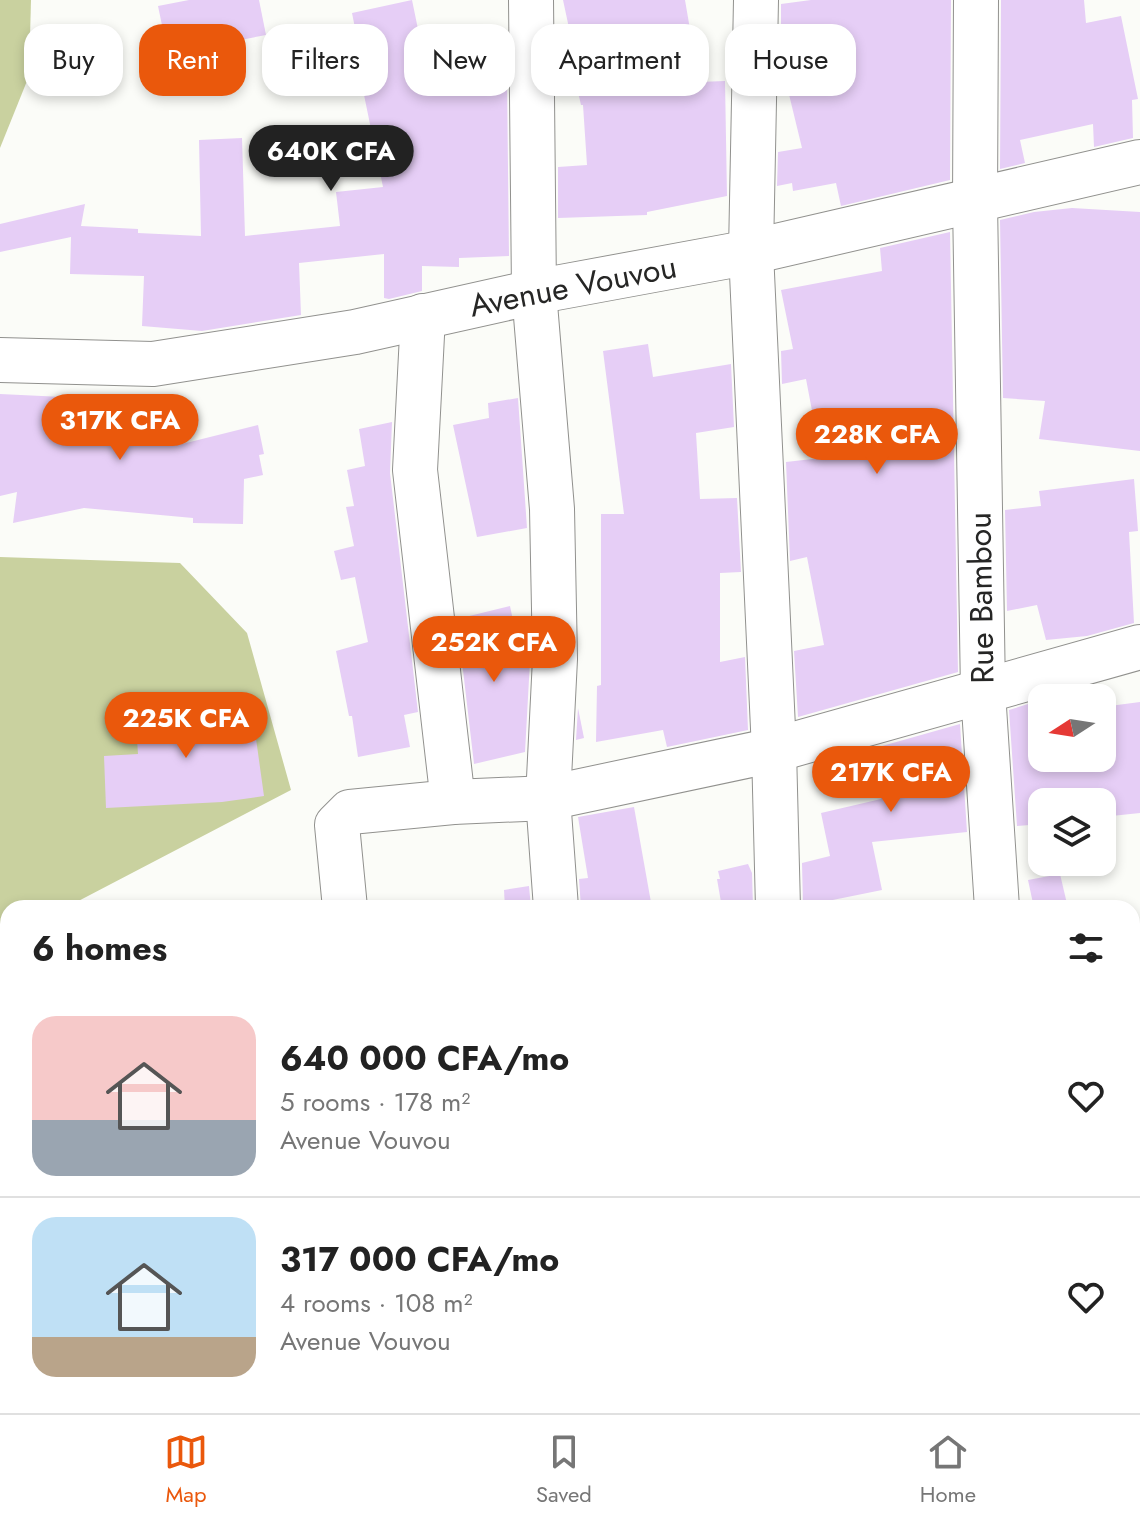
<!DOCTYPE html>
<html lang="en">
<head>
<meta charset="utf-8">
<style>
	:root { --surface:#fff; --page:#f2f2f2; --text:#222; --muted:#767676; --line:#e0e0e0; --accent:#ea580c }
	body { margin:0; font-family:Jost,sans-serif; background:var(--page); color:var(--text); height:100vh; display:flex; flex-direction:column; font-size:30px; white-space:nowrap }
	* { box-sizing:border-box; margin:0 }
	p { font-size:26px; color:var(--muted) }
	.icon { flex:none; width:44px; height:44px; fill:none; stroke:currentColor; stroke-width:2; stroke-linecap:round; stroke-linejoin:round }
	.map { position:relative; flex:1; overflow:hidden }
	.sheet { position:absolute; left:0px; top:900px; width:1140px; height:514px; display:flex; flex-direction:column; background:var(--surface); border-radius:24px 24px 0 0; box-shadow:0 4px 12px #0003 }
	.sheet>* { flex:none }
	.banner { position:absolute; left:24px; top:24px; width:1092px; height:72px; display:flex; gap:16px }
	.needle { width:52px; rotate:258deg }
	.fabs { position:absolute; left:1028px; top:684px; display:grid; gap:16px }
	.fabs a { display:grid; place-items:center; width:88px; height:88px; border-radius:16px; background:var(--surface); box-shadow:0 4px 12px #0003; font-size:40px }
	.price { position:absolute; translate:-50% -68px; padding:0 18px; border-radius:28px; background:var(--accent); color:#fff; font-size:26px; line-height:52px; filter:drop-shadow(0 2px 4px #0008) }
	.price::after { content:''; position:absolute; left:50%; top:48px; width:24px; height:18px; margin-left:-12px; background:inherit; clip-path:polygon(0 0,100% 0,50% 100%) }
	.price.selected { background:#222; color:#fff }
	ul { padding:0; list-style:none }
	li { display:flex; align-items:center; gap:24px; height:200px; padding:0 32px }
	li+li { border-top:2px solid var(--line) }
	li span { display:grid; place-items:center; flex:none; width:224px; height:160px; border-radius:24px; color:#555 }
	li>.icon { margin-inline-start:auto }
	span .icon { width:96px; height:96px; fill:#fffc; stroke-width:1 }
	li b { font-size:34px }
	h2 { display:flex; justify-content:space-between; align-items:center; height:96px; padding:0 32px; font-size:34px }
	.tag { padding:0 28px; border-radius:24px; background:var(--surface); box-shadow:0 4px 12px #0003; font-size:28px; line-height:72px }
	.tag.selected { background:var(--accent); color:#fff }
	.dock { display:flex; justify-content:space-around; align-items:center; height:112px; border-top:2px solid var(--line); background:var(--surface); font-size:22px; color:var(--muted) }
	.dock a { display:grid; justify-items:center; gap:4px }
	.dock .selected { color:var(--accent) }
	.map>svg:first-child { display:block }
	.green { fill:#c9d19f }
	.building { fill:#e6cef6 }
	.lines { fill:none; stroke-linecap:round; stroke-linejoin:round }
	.minor-casing { stroke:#91918e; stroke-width:46 }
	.minor { stroke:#fff; stroke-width:44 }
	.labels { text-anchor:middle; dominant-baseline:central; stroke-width:8; stroke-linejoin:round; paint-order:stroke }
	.street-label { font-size:32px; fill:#262625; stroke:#fff }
</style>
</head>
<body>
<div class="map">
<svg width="1140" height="1413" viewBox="0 0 1140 1413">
	<rect width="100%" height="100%" fill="#fbfcf8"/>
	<!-- green -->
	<g class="green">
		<path d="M0,0H31L29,76L0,148Z"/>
		<path d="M0,557L180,563L247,633L291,790L65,908H8V938L0,942Z"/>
		<path d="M0,1330H8V1406H20V1413H0Z"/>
	</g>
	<!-- building -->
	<g class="building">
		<path d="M189,0H259L266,35L168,54L158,6Z"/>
		<path d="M412,0L419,34L500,42L494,79L507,80L509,256L459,258V267L422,266V291L389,299L384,298V254L299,263L301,315L202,331L142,326L144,276L70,274L71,237L0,252V224L85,204L81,226L138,229V233L201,236L199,140L242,138L245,236L340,226L336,192L383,187L364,95L358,96L351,65L362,63L352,13Z"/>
		<path d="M563,0H685L699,82L725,81L727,196L647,212V215L558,218V167L587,165L583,105H581L570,57L575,56Z"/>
		<path d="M811,0H951L950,180L841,206L836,183L793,191L792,183L777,186L778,152L802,148L785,78H788L781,24V4Z"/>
		<path d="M1001,0H1084L1086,23L1121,16L1138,99L1132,100L1133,138L1094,147L1093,124L1020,140L1025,163L1000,169Z"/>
		<path d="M1072,208L1140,212V451L1039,439L1045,401L1003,398L1000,220L1034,212Z"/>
		<path d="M950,232L958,672L798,717L794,651L824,645L807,557L790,561L786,462L821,458L806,379L782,384L781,351L793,349L781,290L882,271L880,248Z"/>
		<path d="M648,344L653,377L731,364L734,427L696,433L700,499L737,498L741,572L720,573V662L745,657L748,730L667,747L663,730L596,742L597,686L601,685V514H624L603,351Z"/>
		<path d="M0,394L84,398V409L176,407L178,445L258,425L264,454L259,455L263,475L244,479L243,524L193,523V518L84,508L13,523L17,492L0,496Z"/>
		<path d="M518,398L527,528L477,537L453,425L489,418L488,403Z"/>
		<path d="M392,422L390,473L418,712L404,715L410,747L358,757L352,716H349L336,651L368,642L355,577L341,580L334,551L354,546L346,507L354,506L347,470L365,466L359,429Z"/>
		<path d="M1134,479L1138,531L1129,532L1134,623L1087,636L1046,640L1037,605L1007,611L1005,510L1041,506L1039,491Z"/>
		<path d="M510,606L522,663L530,661L525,752L474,764L457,619Z"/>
		<path d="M1140,702V813L1102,817V802H1042V824L1017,826L1009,710L1028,704H1042V758H1102V707Z"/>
		<path d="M201,707V718L252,710L264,796L222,802L106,808L104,756L138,754L135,710Z"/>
		<path d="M578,708L584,738L576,740Z"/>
		<path d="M960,724L967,832L872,842L882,890L803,906L802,863L830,856L821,813L881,799L875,748Z"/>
		<path d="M634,807L652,908H581L579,879L588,878L578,817Z"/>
		<path d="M748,864L752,873L753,907L722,908L717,879H720L718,871Z"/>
		<path d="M1060,874L1068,908H1034L1028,880Z"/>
		<path d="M529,886L531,908H505L504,890Z"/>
	</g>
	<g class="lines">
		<!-- minor casing -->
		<g class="minor-casing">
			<g id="minor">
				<path d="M531,0L534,292L552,509L555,659L548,798L556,908"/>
				<path d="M756,0L751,252L774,750L778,908"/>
				<path d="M976,0L975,202L983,692L997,908"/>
				<path d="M423,316L415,470L453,802"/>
				<path d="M0,360L153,364L355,332L534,292L751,252L1140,162"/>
				<path d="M345,908L337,825L350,812L453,802L548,798L774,750L1140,647"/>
				<path d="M1132,1201L1140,1199"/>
				<path d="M621,1406L622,1413"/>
				<path d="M725,1406L726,1413"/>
				<path d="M974,1406L975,1413"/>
			</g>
		</g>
		<!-- minor -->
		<use href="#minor" class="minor"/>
	</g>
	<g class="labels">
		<!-- street labels -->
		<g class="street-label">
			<text transform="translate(573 286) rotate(-11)">Avenue Vouvou</text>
			<text transform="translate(981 598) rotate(-91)">Rue Bambou</text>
		</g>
	</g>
</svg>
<div class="fabs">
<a><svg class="needle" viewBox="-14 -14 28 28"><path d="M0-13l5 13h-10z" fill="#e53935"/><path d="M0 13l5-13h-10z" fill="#767676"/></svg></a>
<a><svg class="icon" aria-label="layers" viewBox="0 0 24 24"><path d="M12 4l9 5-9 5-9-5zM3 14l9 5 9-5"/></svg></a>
</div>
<b class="price selected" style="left:331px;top:193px">640K CFA</b>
<b class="price" style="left:120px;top:462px">317K CFA</b>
<b class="price" style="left:877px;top:476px">228K CFA</b>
<b class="price" style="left:494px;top:684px">252K CFA</b>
<b class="price" style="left:186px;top:760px">225K CFA</b>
<b class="price" style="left:891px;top:814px">217K CFA</b>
<div class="banner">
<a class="tag">Buy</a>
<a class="tag selected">Rent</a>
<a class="tag">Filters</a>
<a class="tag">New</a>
<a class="tag">Apartment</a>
<a class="tag">House</a>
</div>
<section class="sheet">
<h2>6 homes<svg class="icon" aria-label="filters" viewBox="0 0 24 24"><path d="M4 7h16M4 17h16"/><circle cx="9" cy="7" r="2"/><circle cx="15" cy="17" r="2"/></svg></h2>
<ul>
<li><span style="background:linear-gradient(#f6c9c9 65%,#9aa5b1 0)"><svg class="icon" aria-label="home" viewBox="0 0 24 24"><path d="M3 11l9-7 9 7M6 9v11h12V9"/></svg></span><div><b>640 000 CFA/mo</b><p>5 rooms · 178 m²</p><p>Avenue Vouvou</p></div><svg class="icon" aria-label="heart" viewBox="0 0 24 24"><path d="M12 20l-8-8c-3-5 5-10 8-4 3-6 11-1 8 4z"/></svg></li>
<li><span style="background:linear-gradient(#bfe0f5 75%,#b9a48a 0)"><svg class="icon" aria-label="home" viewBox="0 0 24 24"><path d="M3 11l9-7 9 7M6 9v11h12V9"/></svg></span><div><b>317 000 CFA/mo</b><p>4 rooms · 108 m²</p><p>Avenue Vouvou</p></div><svg class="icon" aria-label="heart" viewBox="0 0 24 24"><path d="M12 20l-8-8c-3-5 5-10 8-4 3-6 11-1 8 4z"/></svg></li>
</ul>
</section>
</div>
<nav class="dock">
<a class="selected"><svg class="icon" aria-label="map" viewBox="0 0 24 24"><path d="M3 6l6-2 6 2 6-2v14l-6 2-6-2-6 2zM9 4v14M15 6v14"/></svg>Map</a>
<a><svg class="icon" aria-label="saved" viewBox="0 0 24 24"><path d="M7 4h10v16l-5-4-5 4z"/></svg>Saved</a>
<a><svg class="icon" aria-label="home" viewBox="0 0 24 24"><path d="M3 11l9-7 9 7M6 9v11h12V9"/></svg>Home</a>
</nav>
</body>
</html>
